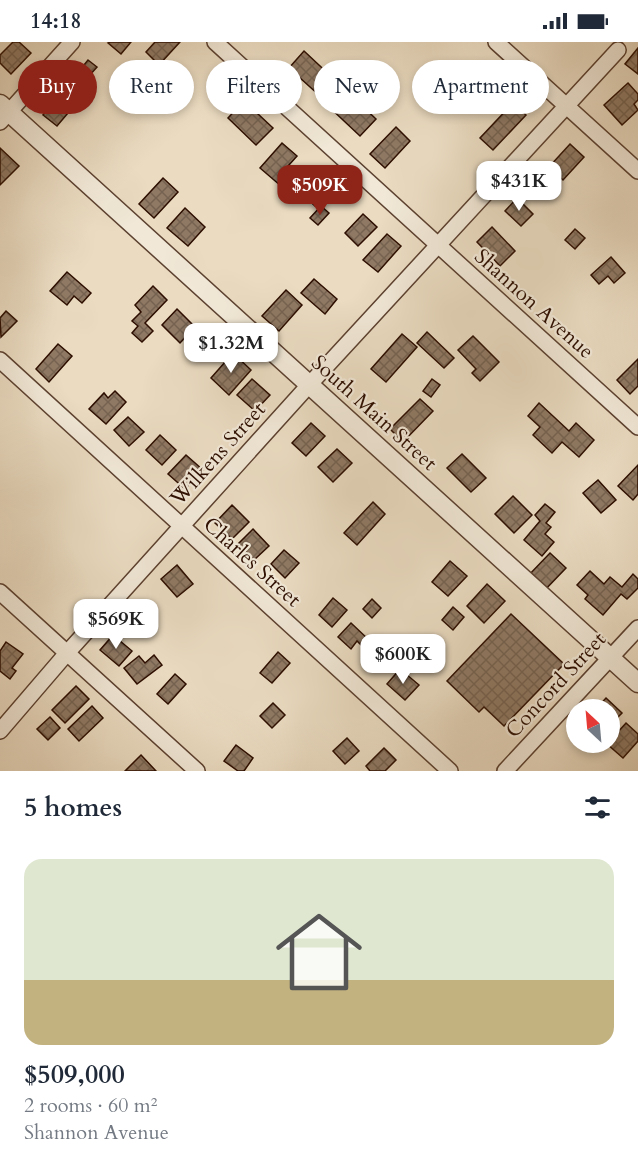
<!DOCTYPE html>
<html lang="en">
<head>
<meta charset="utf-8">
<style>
	:root { --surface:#fff; --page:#f2f2f3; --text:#1f2937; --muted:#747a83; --line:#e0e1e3; --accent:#8f2418 }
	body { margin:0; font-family:Cardo,serif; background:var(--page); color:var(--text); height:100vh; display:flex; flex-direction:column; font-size:22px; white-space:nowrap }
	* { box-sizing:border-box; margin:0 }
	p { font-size:20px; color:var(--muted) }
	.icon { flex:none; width:33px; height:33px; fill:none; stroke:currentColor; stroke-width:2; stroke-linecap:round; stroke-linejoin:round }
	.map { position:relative; height:729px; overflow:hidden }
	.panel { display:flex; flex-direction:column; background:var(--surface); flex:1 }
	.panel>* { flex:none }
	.guide { position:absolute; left:18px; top:18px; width:603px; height:54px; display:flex; gap:12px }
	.needle { width:39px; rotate:334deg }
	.tools { position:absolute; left:566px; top:657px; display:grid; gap:12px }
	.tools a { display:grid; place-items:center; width:54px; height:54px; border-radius:50%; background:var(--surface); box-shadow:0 3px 9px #0003; font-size:30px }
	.price { position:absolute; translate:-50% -51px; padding:0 14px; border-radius:12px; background:#fff; color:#222; font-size:20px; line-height:39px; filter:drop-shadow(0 2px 3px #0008) }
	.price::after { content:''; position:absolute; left:50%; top:36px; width:18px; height:14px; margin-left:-9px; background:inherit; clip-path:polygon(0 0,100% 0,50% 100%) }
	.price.current { background:var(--accent); color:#fff }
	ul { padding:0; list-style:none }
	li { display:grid; align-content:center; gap:12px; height:318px; padding:0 24px }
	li+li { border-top:2px solid var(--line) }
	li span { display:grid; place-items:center; height:186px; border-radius:18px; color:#555 }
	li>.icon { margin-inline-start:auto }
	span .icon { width:108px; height:108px; fill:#fffc; stroke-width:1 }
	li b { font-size:26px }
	h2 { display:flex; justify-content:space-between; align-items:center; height:72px; padding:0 24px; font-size:26px }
	.chip { padding:0 21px; border-radius:27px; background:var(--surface); box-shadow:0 3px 9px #0003; font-size:21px; line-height:54px }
	.chip.current { background:var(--accent); color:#fff }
	.status { display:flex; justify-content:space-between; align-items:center; height:42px; padding:0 30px; background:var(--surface); direction:ltr }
	.status svg { height:16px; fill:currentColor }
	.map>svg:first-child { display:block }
	.building { fill:url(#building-cross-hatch); stroke:#2d0e00; stroke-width:1.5 }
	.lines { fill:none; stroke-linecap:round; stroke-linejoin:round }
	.minor-casing { stroke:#5c4130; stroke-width:18 }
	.tertiary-casing { stroke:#5c4130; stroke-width:21 }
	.minor { stroke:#f1e8d7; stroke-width:15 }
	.tertiary { stroke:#f1e8d7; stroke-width:18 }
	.labels { text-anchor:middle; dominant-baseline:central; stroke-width:4.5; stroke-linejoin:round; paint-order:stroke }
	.street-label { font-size:21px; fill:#2d0e00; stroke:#f1e8d7 }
</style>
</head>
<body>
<div class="status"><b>14:18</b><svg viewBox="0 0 49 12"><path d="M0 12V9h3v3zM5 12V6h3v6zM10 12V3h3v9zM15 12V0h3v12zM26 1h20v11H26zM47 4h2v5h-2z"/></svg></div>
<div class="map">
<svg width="638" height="729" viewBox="0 0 638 729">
	<defs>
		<pattern id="building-cross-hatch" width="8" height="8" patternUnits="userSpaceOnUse" patternTransform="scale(1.5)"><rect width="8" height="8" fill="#8f7964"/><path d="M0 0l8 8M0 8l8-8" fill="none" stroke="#756250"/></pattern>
	</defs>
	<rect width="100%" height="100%" fill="#eadbc1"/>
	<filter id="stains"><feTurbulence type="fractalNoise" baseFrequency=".00333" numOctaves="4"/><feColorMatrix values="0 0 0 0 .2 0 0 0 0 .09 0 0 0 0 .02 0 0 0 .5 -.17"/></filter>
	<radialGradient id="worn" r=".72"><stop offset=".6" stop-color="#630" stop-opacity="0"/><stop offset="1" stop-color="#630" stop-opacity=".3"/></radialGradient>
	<!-- building -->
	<g class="building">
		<path d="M13,0H19L31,11L11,32L0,21V13Z"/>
		<path d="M110,0H131L121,12L108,1Z"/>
		<path d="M155,0H180L159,23L146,10Z"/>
		<path d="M638,6V32L625,22Z"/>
		<path d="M304,9L335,38L320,54L289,26Z"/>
		<path d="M88,18L97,25L88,35L80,28Z"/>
		<path d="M628,41L638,52V58L634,62L638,68L622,83L604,63Z"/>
		<path d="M344,45L352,53L358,48L364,54L358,60L376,77L360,94L327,63Z"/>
		<path d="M59,53L73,65L57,84L43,73Z"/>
		<path d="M244,59L273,86L256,103L228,76Z"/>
		<path d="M513,61L526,73L493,108L480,96Z"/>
		<path d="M396,85L410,99L385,126L370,112Z"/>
		<path d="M282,101L297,114L280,133L285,139L281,144L260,126Z"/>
		<path d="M570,102L584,115L563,138L549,125Z"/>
		<path d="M0,106L19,124L0,143Z"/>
		<path d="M318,135L331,146L315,164L302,152Z"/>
		<path d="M163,136L178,150L154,176L139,162Z"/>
		<path d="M517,156L533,172L521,184L505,169Z"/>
		<path d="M321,164L329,171L318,183L310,176Z"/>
		<path d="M185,166L205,185L188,204L167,186Z"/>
		<path d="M363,172L377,185L358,204L345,191Z"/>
		<path d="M492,185L515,209L500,224L477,200Z"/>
		<path d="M575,187L585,196L575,207L565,198Z"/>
		<path d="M387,192L401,204L378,230L363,218Z"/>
		<path d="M611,215L625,231L614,241L608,234L599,242L591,233Z"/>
		<path d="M67,230L91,251L82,261L74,254L67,263L50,249Z"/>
		<path d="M314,237L337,257L325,272L301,251Z"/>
		<path d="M153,244L167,258L145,281L153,289L142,300L132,291L138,284L132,279L141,270L135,263Z"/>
		<path d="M286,248L302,263L279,289L262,274Z"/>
		<path d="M177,267L195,285L180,301L162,283Z"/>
		<path d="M6,269L17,279L1,295L0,276Z"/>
		<path d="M427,290L454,316L444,326L417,301Z"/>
		<path d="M402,292L417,305L386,340L371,327Z"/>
		<path d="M473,294L499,320L480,339L472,331L476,327L458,308Z"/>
		<path d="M58,302L72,314L49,340L36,327Z"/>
		<path d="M233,311L251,328L229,353L211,336Z"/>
		<path d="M638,317V344L630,352L617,338Z"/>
		<path d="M252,337L270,353L255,369L237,353Z"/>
		<path d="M432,337L440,343L431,355L423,349Z"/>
		<path d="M115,349L126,360L106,382L89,367L104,351L108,356Z"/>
		<path d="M420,357L433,369L403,400L390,387Z"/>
		<path d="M539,361L569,389L576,381L594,398L579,415L562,400L552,411L533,393L540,385L528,374Z"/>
		<path d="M128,375L144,390L129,404L114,388Z"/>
		<path d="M311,381L325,394L306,414L292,401Z"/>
		<path d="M160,393L176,408L162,423L146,408Z"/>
		<path d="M337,407L352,421L333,440L318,425Z"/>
		<path d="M462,412L486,436L471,450L447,426Z"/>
		<path d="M186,413L203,428L185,447L168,432Z"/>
		<path d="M638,423V452L633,458L618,444Z"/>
		<path d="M598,438L616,458L601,471L583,451Z"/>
		<path d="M513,454L532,473L514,491L495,472Z"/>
		<path d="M373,460L385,472L357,503L344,491Z"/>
		<path d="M545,462L555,470L546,481L551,485L545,492L554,500L542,514L524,498L540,479L535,473Z"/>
		<path d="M232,463L249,480L232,497L215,481Z"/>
		<path d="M253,487L269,504L254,518L238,502Z"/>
		<path d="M284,508L299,521L285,536L271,522Z"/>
		<path d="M550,511L566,526L544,549L528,534Z"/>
		<path d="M450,519L467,534L448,554L432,540Z"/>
		<path d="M177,523L193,542L177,555L161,537Z"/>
		<path d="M590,529L604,542L610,535L622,545L633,532L638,537V546L627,557L621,552L603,573L585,557L588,553L577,543Z"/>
		<path d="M487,542L505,559L484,581L467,564Z"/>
		<path d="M333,556L347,568L332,585L319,573Z"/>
		<path d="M372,557L381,566L372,576L363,567Z"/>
		<path d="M453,565L464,575L453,588L442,578Z"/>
		<path d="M511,572L564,622L504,684L484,665L479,670L447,639Z"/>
		<path d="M351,581L369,598L363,605L357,599L351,607L338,595Z"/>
		<path d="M113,593L132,609L119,624L100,608Z"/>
		<path d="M6,600L23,612L12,626L16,629L10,637L0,629V609Z"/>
		<path d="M278,610L290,621L272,641L260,631Z"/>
		<path d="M154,613L162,623L137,642L124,626L139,614L145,621Z"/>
		<path d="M400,627L419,643L405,658L387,642Z"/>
		<path d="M175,632L186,642L168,662L157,652Z"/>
		<path d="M76,644L89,657L65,681L52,668Z"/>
		<path d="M606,656L622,671L609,684V668H595Z"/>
		<path d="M273,661L285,673L272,686L260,674Z"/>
		<path d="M92,664L103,676L79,699L68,687Z"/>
		<path d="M50,675L60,686L48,698L37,687Z"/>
		<path d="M626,681L638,692V699L623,716L607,702Z"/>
		<path d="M347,696L359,709L345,722L333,709Z"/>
		<path d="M236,703L253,716L244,729H238L224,719Z"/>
		<path d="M384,706L396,718L385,729H370L366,724Z"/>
		<path d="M141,713L156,729H125Z"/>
	</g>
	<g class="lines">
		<!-- minor casing -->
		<g class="minor-casing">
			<g id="minor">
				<path d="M215,0L638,385"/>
				<path d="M496,0L638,129"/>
				<path d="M0,80L72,0"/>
				<path d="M0,318L450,729"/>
				<path d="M0,550L197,729"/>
				<path d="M0,689L67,611L309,343L618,8"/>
				<path d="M505,729L638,586"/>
			</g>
		</g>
		<!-- tertiary casing -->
		<g class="tertiary-casing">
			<path id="tertiary" d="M0,62L638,641"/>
		</g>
		<!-- minor -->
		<use href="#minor" class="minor"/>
		<!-- tertiary -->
		<use href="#tertiary" class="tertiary"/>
	</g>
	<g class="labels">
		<!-- street labels -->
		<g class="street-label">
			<text transform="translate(534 262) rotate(42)">Shannon Avenue</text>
			<text transform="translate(374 371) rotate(42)">South Main Street</text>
			<text transform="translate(218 412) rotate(-48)">Wilkens Street</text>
			<text transform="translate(252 520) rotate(42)">Charles Street</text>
			<text transform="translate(556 643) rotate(-47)">Concord Street</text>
		</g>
	</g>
	<rect width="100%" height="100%" filter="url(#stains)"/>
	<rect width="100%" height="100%" fill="url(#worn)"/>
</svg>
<div class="tools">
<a><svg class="needle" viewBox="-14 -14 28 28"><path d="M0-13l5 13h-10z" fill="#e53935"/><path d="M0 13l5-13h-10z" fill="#747a83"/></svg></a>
</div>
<b class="price" style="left:519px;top:170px">$431K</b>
<b class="price current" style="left:320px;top:174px">$509K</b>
<b class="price" style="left:231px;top:332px">$1.32M</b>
<b class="price" style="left:116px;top:608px">$569K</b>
<b class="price" style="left:403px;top:643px">$600K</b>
<div class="guide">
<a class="chip current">Buy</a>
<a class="chip">Rent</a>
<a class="chip">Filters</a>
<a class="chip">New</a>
<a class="chip">Apartment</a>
</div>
</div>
<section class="panel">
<h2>5 homes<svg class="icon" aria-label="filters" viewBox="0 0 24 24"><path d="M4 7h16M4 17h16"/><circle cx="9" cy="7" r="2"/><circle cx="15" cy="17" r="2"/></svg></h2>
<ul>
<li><span style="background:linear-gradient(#dfe7d0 65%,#c2b280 0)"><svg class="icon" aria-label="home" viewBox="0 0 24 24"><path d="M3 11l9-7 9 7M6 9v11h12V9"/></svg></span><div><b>$509,000</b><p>2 rooms · 60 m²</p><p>Shannon Avenue</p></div></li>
</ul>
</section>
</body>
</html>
